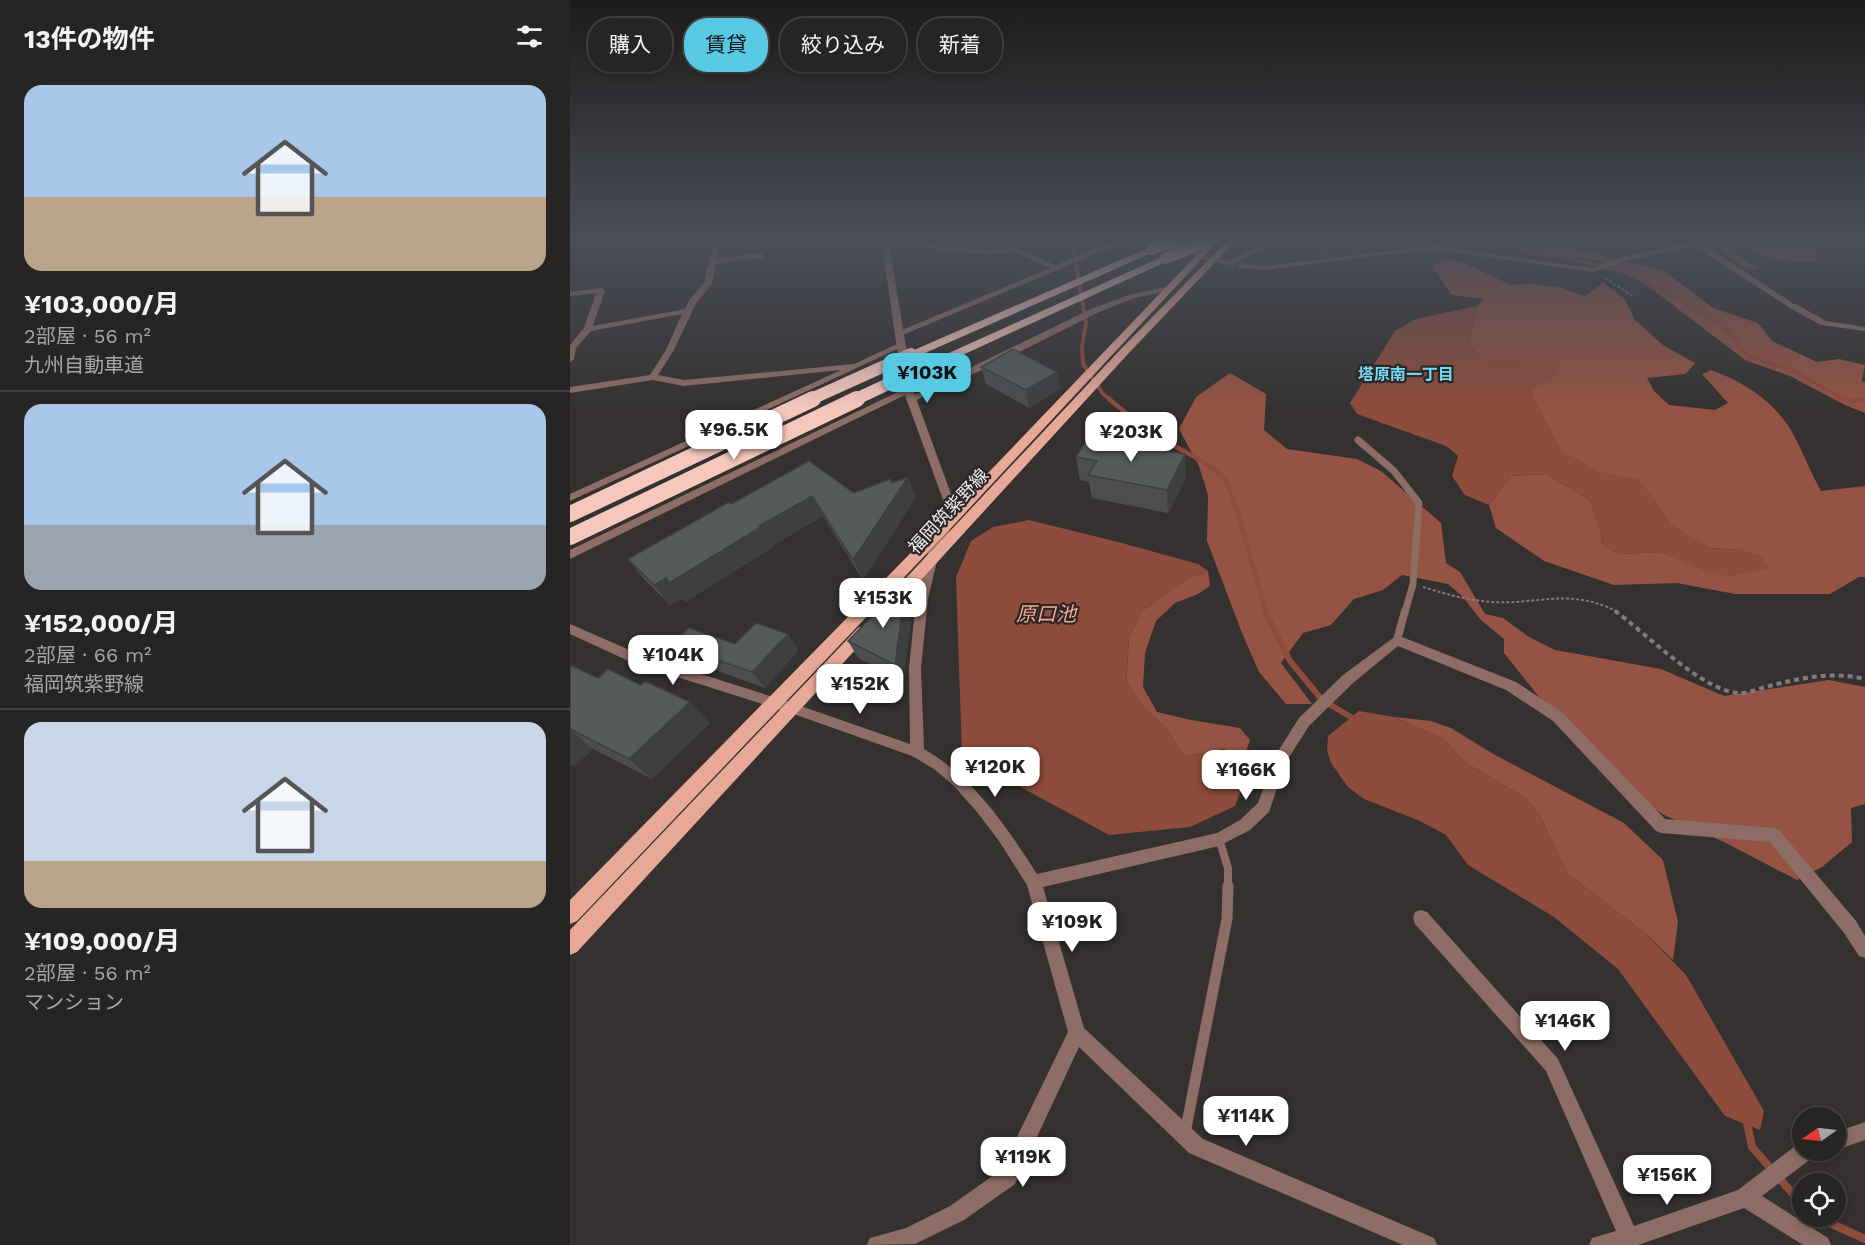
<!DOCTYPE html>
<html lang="ja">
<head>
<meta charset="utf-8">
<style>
	:root { --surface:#272524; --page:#333131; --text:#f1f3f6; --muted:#a4a5a6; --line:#434241; --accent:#57c9e2 }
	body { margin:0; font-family:"Work Sans","Noto Sans JP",sans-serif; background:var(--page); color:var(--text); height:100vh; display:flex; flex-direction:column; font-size:22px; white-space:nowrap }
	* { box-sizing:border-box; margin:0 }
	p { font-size:20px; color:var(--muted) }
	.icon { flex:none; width:33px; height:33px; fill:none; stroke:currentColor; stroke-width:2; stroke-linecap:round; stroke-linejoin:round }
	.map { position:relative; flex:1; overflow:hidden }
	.drawer { display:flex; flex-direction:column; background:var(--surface); width:570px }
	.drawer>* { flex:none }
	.hud { position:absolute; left:18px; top:18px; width:570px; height:54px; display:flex; gap:12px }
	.needle { width:39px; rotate:256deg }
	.buttons { position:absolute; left:1222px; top:1107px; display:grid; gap:12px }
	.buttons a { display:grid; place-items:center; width:54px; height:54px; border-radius:50%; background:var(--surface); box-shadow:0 3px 9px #0003,0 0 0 2px var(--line); font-size:30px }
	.price { position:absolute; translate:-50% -51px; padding:0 14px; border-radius:12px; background:#fff; color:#222; font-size:20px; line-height:39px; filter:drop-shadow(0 2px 3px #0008) }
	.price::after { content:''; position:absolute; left:50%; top:36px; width:18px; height:14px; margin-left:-9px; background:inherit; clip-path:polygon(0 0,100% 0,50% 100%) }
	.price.current { background:var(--accent); color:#111 }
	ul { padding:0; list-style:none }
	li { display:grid; align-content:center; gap:12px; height:318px; padding:0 24px }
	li+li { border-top:2px solid var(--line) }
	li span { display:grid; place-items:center; height:186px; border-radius:18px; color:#555 }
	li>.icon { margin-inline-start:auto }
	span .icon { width:108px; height:108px; fill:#fffc; stroke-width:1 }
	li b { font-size:26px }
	h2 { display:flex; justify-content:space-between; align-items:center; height:72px; padding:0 24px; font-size:26px }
	.pill { padding:0 21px; border-radius:24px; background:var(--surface); box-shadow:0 3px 9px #0003,0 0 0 2px var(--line); font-size:21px; line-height:54px }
	.pill.current { background:var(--accent); color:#111 }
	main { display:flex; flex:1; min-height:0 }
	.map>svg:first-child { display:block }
	.forest { fill:#955343 }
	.water { fill:#8d4c3c }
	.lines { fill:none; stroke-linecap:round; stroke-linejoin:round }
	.stream-far3 { stroke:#8d4c3c; stroke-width:4 }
	.stream-far2 { stroke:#8d4c3c; stroke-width:4.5 }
	.stream-far1 { stroke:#8d4c3c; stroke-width:6 }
	.stream { stroke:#8d4c3c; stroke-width:8 }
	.minor-tunnel { stroke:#504d4c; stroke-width:8; stroke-dasharray:8 4; stroke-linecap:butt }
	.path-far1 { stroke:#7f7d7c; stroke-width:2; stroke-dasharray:3 2; stroke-linecap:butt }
	.path { stroke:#7f7d7c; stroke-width:4; stroke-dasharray:5 4; stroke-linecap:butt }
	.service-far2 { stroke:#8d6d66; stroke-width:7 }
	.service-far1 { stroke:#8d6d66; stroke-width:8 }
	.service { stroke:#8d6d66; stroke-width:11 }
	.minor { fill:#8d6d66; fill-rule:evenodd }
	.tertiary { fill:#8d6d66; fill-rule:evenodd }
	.primary { fill:#e7a898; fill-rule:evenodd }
	.motorway { fill:#f6c8bc; fill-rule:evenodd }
	.motorway-bridge-far1 { stroke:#f6c8bc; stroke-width:12 }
	.motorway-bridge { stroke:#f6c8bc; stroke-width:16 }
	.wall { fill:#4b4d4e }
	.shaded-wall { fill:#3d3f40 }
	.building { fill:#575a5b; stroke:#3d3f40; stroke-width:1.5 }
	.labels { text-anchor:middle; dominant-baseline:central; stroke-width:4.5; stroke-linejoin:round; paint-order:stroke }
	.far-neighbourhood-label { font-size:16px; font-weight:bold; fill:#74d9f1; stroke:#2a2726 }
	.street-label { font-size:18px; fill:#efeded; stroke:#2a2726 }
	.water-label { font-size:20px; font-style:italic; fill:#f7a894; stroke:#2a2726 }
</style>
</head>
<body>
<main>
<section class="drawer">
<h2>13件の物件<svg class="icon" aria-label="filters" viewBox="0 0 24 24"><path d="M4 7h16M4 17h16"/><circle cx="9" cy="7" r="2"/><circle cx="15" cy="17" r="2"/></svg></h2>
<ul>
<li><span style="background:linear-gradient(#a9c7e8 60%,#b9a48a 0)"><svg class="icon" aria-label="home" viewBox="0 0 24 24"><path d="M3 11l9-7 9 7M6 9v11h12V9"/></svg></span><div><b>¥103,000/月</b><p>2部屋 · 56 m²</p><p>九州自動車道</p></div></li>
<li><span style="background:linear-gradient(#a9c7e8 65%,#9aa5b1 0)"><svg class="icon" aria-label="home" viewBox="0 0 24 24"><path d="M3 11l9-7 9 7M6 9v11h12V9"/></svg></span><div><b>¥152,000/月</b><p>2部屋 · 66 m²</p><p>福岡筑紫野線</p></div></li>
<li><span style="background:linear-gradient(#c9d6e8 75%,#b9a48a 0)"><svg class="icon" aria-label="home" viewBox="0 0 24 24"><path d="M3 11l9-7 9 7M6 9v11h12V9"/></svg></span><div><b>¥109,000/月</b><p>2部屋 · 56 m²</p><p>マンション</p></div></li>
</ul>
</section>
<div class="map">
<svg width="1295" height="1245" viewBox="0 0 1295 1245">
	<rect width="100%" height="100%" fill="#343130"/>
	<!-- forest -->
	<g class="forest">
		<path d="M923,237H955L1094,271L1143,308L1188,323L1202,341L1247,362L1269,359L1295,365L1292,381L1295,382V413L1275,405L1220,376L1175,360L1073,282L1030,261L959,250L945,241Z"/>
		<path d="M1151,237H1241L1248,261C1233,262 1219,262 1204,259C1188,255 1181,246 1163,247L1164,252L1187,268L1175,269L1152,250Z"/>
		<path d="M878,259L892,262L941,285L963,284L992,288L1015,296L1033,283L1054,298L1065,320L1094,346L1125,363L1116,374L1077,378L1084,391L1099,405L1145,410L1158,403L1132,374L1141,370C1171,381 1198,397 1217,424C1229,441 1240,472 1251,491L1295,486V577H1289L1260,594H1165L1107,583L1044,585L974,561L926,528L919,505L941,476L976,474L1020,500L1029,524L1033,546L1051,554L1090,552L1108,558L1172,550L1141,548L1120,537L1100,524L1083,498L1044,476L1028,472L991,451L959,390L980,360L913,361L899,344L907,306L914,299L882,295L862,266Z"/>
		<path d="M660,373L696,394L694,430L717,449L787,459L811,471L871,523L876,563L890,572L915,614L933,618L959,637L985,650L1091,669L1154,696L1259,680L1295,687V804L1281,808L1282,842L1252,867L1227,880L1156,843L1094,815L1041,780L1020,761L934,653V639L911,620L892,596L878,584L832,575L813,590L784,599L761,625L733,633L711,663L742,704H716L689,672L672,633L637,541L638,495L629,466L609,429L626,397Z"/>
		<path d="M638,571L640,586L628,594L605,603L586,621L575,653L573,687L587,712L621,720L670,728L680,740L674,758L654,749L614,757L598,730L572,706L556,682L559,638L572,611L618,578Z"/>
		<path d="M824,717L861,721L881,728L925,755L1054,823L1093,860L1108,922L1103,960L1076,934L998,874L970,816L955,798L896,763L873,739Z"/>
	</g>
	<!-- water -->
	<g class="water">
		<path d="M907,306L899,344L913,361L980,359L988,375L959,390L992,451L1028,472L1068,479L1083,498L1100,524L1141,548L1172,550L1191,555L1199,568L1164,576L1143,575L1091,552L1051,554L1033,546L1029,524L1020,500L976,474L941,476L919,505L895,495L882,476L888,456L876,446L787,414L780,403L825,331L846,319Z"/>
		<path d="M459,520L552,543L628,564L638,571L618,578L572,611L559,638L556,682L572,706L598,730L614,757C639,753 664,741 680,768L665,806L620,827L539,835L392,755L386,577L401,541L423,527Z"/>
		<path d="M789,711L824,717L873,739L896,763L955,798L970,816L998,874L1076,934L1116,975L1194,1111L1190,1130L1155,1116L1048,969L984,917L898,865L876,835L850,821L794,799L778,787L761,763L757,751L758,736Z"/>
	</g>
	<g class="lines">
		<!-- stream-far3 -->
		<g class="stream-far3">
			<path d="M433,237L451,243L488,237L503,246L516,323L512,346L513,364L533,394L541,400"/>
			<path d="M928,237L941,241L960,254L986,255L1053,271L1097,292L1154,327L1178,356L1224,371L1272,398L1281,400"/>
			<path d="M1287,400L1295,399"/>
		</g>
		<!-- stream-far2 -->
		<g class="stream-far2">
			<path d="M539,399L580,433L636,463L655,479L667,510L696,612"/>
			<path d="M1275,399L1283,401L1295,399"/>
		</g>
		<!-- stream-far1 -->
		<path class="stream-far1" d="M695,611L720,661L752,700L786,720"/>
		<!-- stream -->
		<g class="stream">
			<path d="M1176,1118L1182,1147L1202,1170"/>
			<path d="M1208,1177L1233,1205"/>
			<path d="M1244,1216L1295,1239"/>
		</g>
		<!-- minor-tunnel -->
		<path class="minor-tunnel" d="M587,243L672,266"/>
		<!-- path-far1 -->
		<g class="path-far1">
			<path d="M1035,278L1064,297"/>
			<path d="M853,587C876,594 897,600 921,602C968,605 1000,587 1048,612"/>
		</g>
		<!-- path -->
		<path class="path" d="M1045,611C1076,633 1131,690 1168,693C1177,694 1190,688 1199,686C1231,678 1262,671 1295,679"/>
		<!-- service-far2 -->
		<path class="service-far2" d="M788,440L824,471L849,503L843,584L835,612"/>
		<!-- service-far1 -->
		<g class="service-far1">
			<path d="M827,640L835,611"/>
			<path d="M649,839L658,868V888"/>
		</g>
		<!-- service -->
		<path class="service" d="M615,1133L657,919L658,886"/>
		<!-- minor -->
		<g class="minor">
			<path d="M145,237H152L151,243L203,237H258L236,241L208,240L150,248L147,259L190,253H193L194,258L190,260L186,258L146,264L142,284L126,303L104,350L88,375L114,380L284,364L327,344L334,346L0,501V494L271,370L114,386L83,380L0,393V387L80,375L96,350L112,314L21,331L6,348L4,359L0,362V345L14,328L26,293L0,296V292L31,288L35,290L23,326L115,309L119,300L134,283Z"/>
			<path d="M329,237H339L372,247L418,250L445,248L486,265C511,255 559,227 585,241L581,243L563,241L549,244L328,337H325V333L480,268L444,252L418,254L371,251Z"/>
			<path d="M851,237H858L867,246L1022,268L1051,257L1129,241L1210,237L1206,239L1157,245H1129L1056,261L1023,272L865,250L801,256L696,270L672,268L668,266L672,264L696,266L860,246Z"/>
			<path d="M600,286H603V290L565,298L529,312L431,361L344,401L341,402L336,399L523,308L559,295Z"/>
			<path d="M1220,304H1226L1256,321L1295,327V331L1251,325L1220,308Z"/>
			<path d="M338,387L343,390L341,392L0,559V550Z"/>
			<path d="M361,557L367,561L358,599L351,668L354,749C405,779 436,826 467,874L647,833L670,820L688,803L705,756L729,718L773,675L827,635L946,682L993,713L1095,819L1204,828L1209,830L1286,921L1295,936V958L1289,956L1274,933L1200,842L1091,833L1086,831L983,721L936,690L828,646L783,683L739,726L716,762L699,812L680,830L649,846L473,887L514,1028L633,1139L864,1238L867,1245H833L619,1153L509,1047L445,1184L394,1220L345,1244L297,1245L300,1238L336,1228L380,1206L431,1170L498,1032L457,885L429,841L407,812L383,785L364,769L342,756L221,713L63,663L0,634V624L71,655L222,703L340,744L339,668L346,599L355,561Z"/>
			<path d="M851,910L857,912L988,1059L1064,1226L1168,1190L1224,1147L1233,1144V1150H1249L1247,1157L1238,1161L1192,1196L1258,1238L1261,1245H1233L1174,1208L1068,1245H1019L1022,1238L1046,1231L976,1071L845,924L843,918L845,912Z"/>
			<path d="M1295,1122V1140L1266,1150V1132Z"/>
		</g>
		<!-- tertiary -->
		<g class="tertiary">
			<path d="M311,237H318L343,390L385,505C383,519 375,555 362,561L356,557L372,524L375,505L333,390Z"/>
			<path d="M710,237H719L660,265L623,257L627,255L659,261Z"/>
			<path d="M1118,237H1125L1144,251L1227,306L1220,308L1138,255Z"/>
		</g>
		<!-- primary -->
		<g class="primary">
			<path d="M644,237H652L382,527L7,921L0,924V900L372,521Z"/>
			<path d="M661,237H669L557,355L329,604H319L317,600L319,596L549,351Z"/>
			<path d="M293,626L298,628L301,632L298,636L7,952L0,955V930L288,628Z"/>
		</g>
		<!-- motorway -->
		<g class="motorway">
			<path d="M582,246L587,249L586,251L346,357L341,358L335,354Z"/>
			<path d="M596,255L601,258L600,260L351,374H341L339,371Z"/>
		</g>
		<!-- motorway-bridge-far1 -->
		<g class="motorway-bridge-far1">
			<path d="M582,249L612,237"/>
			<path d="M596,258L647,237"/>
			<path d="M239,400L341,354"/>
			<path d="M284,400L346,371"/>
		</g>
		<!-- motorway-bridge -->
		<g class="motorway-bridge">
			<path d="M0,514L243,399"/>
			<path d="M0,537L287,399"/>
		</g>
	</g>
	<!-- wall -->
	<g class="wall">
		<path d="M742,237H845L843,246L755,256Z"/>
		<path d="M411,367L487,372L490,389L459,408L416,384Z"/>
		<path d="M506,457L616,477L598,513L522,498L519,482L510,480Z"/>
		<path d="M338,477L346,497L293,580L253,516L202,546L203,547L115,602L111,598L100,605L74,579L58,559L161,504L284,493L322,483Z"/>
		<path d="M344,598L333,682L288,658L278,641Z"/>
		<path d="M102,644H165L229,650L195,688L117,660Z"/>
		<path d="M0,665L28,678L140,723L82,779L23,749L4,766L0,764Z"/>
	</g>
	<!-- shaded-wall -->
	<g class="shaded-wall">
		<path d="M757,237H845L843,246L755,256Z"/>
		<path d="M487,372L490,389L459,408L456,390Z"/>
		<path d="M615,454L616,477L598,513L597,490Z"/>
		<path d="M338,477L346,497L293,580L283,560Z"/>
		<path d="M242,496L253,516L202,546L203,547L115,602L111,598L100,605L84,585Z"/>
		<path d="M336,581L344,598L333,682L325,665Z"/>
		<path d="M218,634L229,650L195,688L182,672Z"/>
		<path d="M120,702L140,723L82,779L59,759Z"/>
		<path d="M0,730L23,749L4,766L0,763Z"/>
	</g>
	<!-- building -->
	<g class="building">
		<path d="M443,349L487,372L456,390L411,367Z"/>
		<path d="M519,436L615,454L597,490L518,475L527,461L506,457Z"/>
		<path d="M239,461L284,493L320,479L322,483L338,477L283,560L242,496L189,526L191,527L99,583L96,578L84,585L58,559L159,502L161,504Z"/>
		<path d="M336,581L325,665L278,641Z"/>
		<path d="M186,623L218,634L182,672L102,644L119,628L165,644Z"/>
		<path d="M0,665L28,678L38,669L71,685L75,681L120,702L59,759L0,729Z"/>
	</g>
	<!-- sky -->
	<linearGradient id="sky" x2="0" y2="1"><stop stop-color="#1d1b1a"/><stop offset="0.58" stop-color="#4a4e59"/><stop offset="1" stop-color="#4a4e59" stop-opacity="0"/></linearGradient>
	<rect width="1295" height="411" fill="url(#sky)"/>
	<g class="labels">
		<!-- far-neighbourhood labels -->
		<g class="far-neighbourhood-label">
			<text x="836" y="374">塔原南一丁目</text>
		</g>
		<!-- street labels -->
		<g class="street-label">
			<text transform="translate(378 511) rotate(-47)">福岡筑紫野線</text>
		</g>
		<!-- water labels -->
		<g class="water-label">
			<text x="476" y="614">原口池</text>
		</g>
	</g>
</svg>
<div class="buttons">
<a><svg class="needle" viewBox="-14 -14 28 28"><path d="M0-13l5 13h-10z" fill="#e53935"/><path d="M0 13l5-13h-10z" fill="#a4a5a6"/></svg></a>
<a><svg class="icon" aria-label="locate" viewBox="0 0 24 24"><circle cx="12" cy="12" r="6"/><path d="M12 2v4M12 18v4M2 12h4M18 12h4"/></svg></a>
</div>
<b class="price current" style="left:357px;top:404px">¥103K</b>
<b class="price" style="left:164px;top:461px">¥96.5K</b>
<b class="price" style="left:561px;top:463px">¥203K</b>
<b class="price" style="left:313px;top:629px">¥153K</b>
<b class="price" style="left:103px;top:686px">¥104K</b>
<b class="price" style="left:290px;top:715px">¥152K</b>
<b class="price" style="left:425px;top:798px">¥120K</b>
<b class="price" style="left:676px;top:801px">¥166K</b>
<b class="price" style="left:502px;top:953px">¥109K</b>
<b class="price" style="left:995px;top:1052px">¥146K</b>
<b class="price" style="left:676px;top:1147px">¥114K</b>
<b class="price" style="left:453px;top:1188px">¥119K</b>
<b class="price" style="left:1097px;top:1206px">¥156K</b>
<div class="hud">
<a class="pill">購入</a>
<a class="pill current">賃貸</a>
<a class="pill">絞り込み</a>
<a class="pill">新着</a>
</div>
</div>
</main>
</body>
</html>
